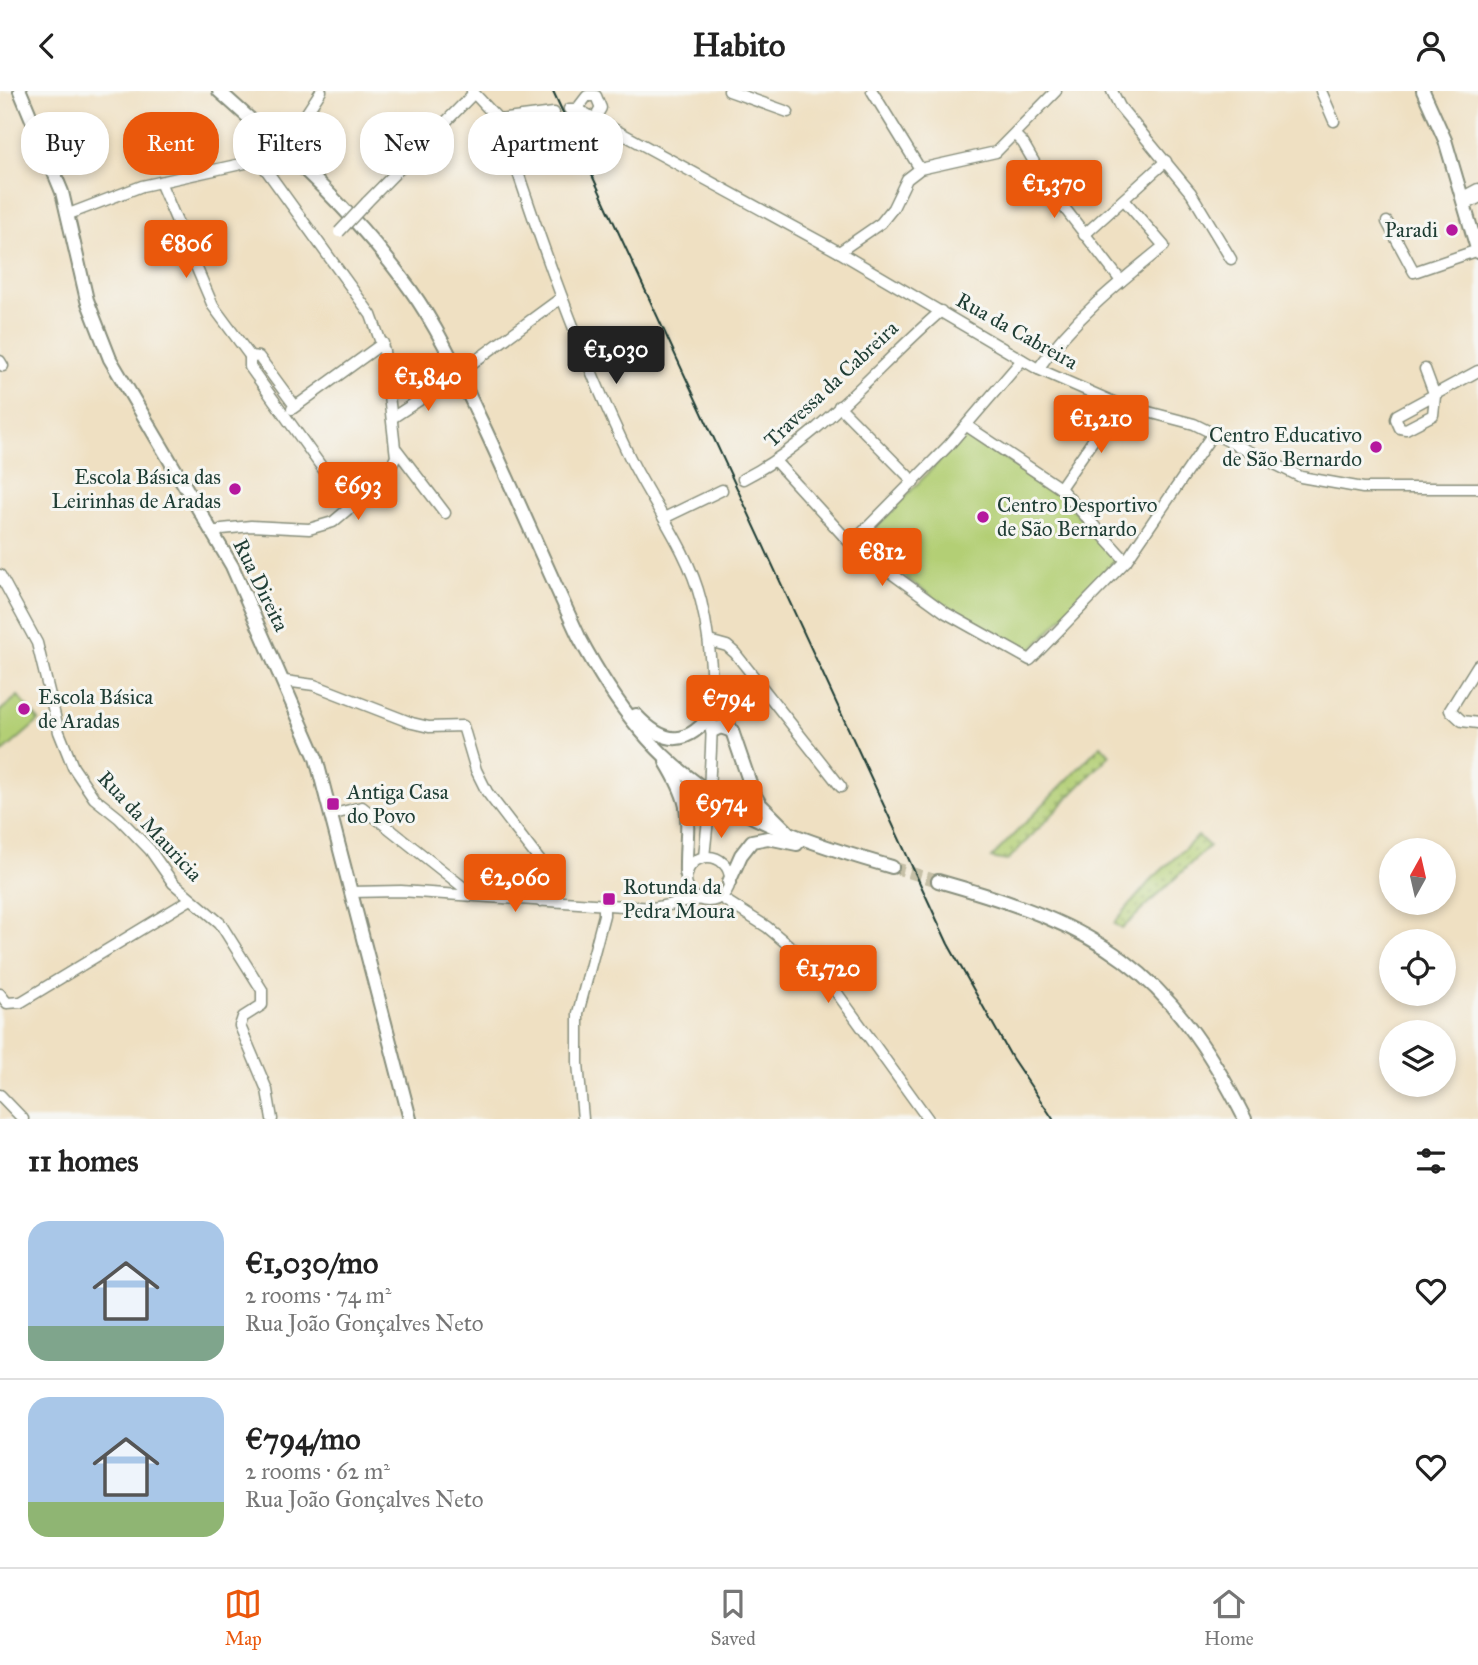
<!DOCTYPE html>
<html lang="en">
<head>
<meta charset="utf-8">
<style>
	:root { --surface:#fff; --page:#f2f2f2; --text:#222; --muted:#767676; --line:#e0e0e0; --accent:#ea580c }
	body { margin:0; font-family:"IM FELL Great Primer",serif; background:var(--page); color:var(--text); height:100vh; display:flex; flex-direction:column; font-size:26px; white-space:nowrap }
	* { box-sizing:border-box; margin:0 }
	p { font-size:23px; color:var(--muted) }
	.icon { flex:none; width:38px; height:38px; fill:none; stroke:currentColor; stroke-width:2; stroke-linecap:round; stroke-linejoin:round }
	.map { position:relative; height:1028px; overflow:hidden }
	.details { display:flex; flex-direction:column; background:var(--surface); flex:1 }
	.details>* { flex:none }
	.hud { position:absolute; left:21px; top:21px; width:700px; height:63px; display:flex; gap:14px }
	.needle { width:46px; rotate:8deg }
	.fabs { position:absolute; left:1379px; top:747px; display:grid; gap:14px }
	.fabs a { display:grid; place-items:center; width:77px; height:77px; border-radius:50%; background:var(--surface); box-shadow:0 4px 10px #0003; font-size:35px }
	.price { position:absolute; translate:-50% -60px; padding:0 16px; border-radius:7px; background:var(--accent); color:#fff; font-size:23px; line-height:46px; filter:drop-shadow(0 2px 4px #0008) }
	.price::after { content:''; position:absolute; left:50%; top:42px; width:21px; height:16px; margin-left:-10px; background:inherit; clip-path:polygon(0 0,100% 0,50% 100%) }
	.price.on { background:#222; color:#fff }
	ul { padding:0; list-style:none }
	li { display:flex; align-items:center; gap:21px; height:175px; padding:0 28px }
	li+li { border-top:2px solid var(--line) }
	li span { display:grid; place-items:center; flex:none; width:196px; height:140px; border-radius:21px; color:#555 }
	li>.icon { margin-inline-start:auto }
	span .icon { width:84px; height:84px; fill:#fffc; stroke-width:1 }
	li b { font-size:30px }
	h2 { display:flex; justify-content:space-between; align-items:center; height:84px; padding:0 28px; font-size:30px }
	.tag { padding:0 24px; border-radius:28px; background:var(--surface); box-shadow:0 4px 10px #0003; font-size:24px; line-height:63px }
	.tag.on { background:var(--accent); color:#fff }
	header { display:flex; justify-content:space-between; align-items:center; height:91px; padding:0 28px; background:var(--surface); font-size:32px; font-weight:700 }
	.tab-bar { display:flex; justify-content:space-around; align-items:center; height:98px; border-top:2px solid var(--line); background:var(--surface); font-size:19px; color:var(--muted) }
	.tab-bar a { display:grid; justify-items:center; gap:4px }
	.tab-bar .on { color:var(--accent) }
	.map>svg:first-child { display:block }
	.grass { fill:url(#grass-dots); stroke:#698654; stroke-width:2 }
	.pitch { fill:#b3cf75; stroke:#698654; stroke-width:2 }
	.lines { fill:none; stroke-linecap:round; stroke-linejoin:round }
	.major-tunnel { stroke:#c5bfa6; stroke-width:12; stroke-dasharray:12 6; stroke-linecap:butt }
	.minor-casing { stroke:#878e7b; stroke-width:13 }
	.major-casing { stroke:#878e7b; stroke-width:16 }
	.minor { stroke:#fff; stroke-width:10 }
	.major { stroke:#fff; stroke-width:12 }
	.rail { stroke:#1f3d34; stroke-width:2 }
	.minor-bridge-casing { stroke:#878e7b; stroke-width:13; stroke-linecap:butt }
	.minor-bridge { stroke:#fff; stroke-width:10 }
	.poi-dot { fill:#b5179e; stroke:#f6f6f2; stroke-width:2.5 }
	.labels { text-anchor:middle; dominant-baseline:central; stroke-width:6; stroke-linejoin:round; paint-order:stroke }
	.poi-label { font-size:21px; fill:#1f3d34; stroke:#f6f6f2; text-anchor:start }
	.street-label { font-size:21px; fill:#1f3d34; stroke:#f6f6f2 }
</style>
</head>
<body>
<header><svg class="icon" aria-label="back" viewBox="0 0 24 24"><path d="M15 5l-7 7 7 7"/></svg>Habito<svg class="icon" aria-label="person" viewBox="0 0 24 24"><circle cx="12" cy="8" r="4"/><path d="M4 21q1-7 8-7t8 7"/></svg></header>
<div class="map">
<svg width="1478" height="1028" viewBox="0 0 1478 1028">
	<defs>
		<pattern id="grass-dots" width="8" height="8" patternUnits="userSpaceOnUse" patternTransform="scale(1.75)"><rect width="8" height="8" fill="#b3cf75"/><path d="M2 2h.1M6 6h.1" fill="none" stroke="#91a961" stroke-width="1.8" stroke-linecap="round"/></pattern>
	</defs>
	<rect width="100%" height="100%" fill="#f6f6f2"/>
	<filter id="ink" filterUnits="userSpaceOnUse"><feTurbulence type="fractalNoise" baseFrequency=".0143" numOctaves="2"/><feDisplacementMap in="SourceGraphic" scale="14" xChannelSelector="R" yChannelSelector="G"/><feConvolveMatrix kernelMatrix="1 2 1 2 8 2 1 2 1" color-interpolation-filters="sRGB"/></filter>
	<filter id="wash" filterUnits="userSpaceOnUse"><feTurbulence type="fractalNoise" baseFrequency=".00686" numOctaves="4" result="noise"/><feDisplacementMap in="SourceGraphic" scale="28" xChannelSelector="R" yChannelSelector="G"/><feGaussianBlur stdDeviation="1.57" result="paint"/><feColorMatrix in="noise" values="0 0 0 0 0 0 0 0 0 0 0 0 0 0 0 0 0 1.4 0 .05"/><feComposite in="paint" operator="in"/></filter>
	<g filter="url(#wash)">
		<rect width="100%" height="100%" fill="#efe0c2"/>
		<!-- grass -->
		<g class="grass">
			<path d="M1101,654L1110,664L1007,770L991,767Z"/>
			<path d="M1198,745L1209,755L1122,838L1114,832L1150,790Z"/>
		</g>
		<!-- pitch -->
		<g class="pitch">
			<path d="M966,342L1056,400L1118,467L1028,563L939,511L860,453Z"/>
			<path d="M18,605L39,630L2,662L0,620Z"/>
		</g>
	</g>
	<g filter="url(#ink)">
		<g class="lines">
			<!-- major-tunnel -->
			<path class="major-tunnel" d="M892,776L938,790"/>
			<!-- minor casing -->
			<g class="minor-casing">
				<g id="minor">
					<path d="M472,0L499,29L504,39C540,150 579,261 630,367C653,414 688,458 701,510C715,566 713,622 710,679"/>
					<path d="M729,0L788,21"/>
					<path d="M872,0L920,78"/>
					<path d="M1112,0L1120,16L1191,102L1231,168"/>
					<path d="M1321,0L1334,30"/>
					<path d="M569,18H577L839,161L1038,278L1118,313L1194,333L1301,386L1363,397H1478"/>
					<path d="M577,18L587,5H596L601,17L594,29"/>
					<path d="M499,29L554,22"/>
					<path d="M295,40L321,0"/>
					<path d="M1015,44L1023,52L1049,97L1121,190"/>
					<path d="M160,91L213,215L250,265"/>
					<path d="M1463,106L1478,98"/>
					<path d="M367,111L474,2"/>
					<path d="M1465,114L1478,107"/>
					<path d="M69,123L142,95L259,69L371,224L384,260L396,366L385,387L333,431L309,438L251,435L222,438L215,443"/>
					<path d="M1387,131L1414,181L1478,159"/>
					<path d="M1084,144L1166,70"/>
					<path d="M839,161L881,132L893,117L907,88L920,78L996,61L1056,0"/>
					<path d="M0,270L3,275"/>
					<path d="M467,276L561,207"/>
					<path d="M1038,278C1072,229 1118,192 1164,155L1125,110"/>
					<path d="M1425,278L1435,305L1433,324L1406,338L1400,337L1396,328L1397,324L1478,280"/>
					<path d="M295,315L259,266L250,265V276L351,417"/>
					<path d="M839,315L914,391"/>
					<path d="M292,318L383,252"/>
					<path d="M392,327L447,291"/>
					<path d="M967,335L1060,397L1126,470"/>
					<path d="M397,359L445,422"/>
					<path d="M776,371L851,453L946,522L1030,569L1126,470L1214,341"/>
					<path d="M743,388C819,349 876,276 941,220"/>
					<path d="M1060,397L1118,313"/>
					<path d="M664,427L722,399"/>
					<path d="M851,453L949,354L1022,269"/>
					<path d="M0,484L37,552L59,641L73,676L94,707L119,727L150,759L173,792L220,832L262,899V914L243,926L240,935L267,999L272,1028"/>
					<path d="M709,550L727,555L735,562L841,696"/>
					<path d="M1478,574L1450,619L1462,630L1478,632"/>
					<path d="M285,590L314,594L412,632L429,636L463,635L476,679L487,701L543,774L540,810"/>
					<path d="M330,724L362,716L473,804"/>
					<path d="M704,766L708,728"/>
					<circle cx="708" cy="788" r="22"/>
					<path d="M351,801L401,800L653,817L700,808"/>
					<path d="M720,806L767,836L824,884L928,1028"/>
					<path d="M0,903L7,912L21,911L191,808"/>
					<path d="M0,1004L23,1028"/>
					<path d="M583,1028L578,972V922L604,824V814"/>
				</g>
			</g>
			<!-- major casing -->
			<g class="major-casing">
				<g id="major">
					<path d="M20,0L62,101L87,209L110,268L232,475L316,667L410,1028"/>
					<path d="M219,0C288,62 356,122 410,198C441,241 462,290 485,338C517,407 547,477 579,546C657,693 738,732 892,776"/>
					<path d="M1423,0L1445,49L1478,161"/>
					<path d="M714,608L732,640L753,701L760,713L787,740"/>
					<path d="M636,624C666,656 688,655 714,620"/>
					<path d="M712,640L721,636L732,640"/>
					<path d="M666,671C697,722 685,728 686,782"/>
					<path d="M938,790C1099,835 1168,876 1245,1028"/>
					<path d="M729,791L741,764L752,750L768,747L797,753"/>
				</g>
			</g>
			<!-- minor -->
			<use href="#minor" class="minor"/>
			<!-- major -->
			<use href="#major" class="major"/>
			<!-- rail -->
			<path class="rail" d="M553,0L948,853L1012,967L1053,1028"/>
			<!-- minor-bridge casing -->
			<g class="minor-bridge-casing">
				<g id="minor-bridge">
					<path d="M339,141L367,111"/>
					<path d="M708,728L710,679"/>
				</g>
			</g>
			<!-- minor-bridge -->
			<use href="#minor-bridge" class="minor-bridge"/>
		</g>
	</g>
	<!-- markers -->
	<g class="poi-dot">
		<circle cx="1452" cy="139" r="7"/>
		<circle cx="1376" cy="356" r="7"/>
		<circle cx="235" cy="398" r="7"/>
		<circle cx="983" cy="426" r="7"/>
		<circle cx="24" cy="618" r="7"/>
		<rect x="326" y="706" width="14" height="14" rx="3.5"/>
		<rect x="602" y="801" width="14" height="14" rx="3.5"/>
	</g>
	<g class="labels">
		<!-- poi labels -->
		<g class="poi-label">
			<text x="1438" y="139" text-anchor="end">Paradi</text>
			<text x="1362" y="344" text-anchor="end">Centro Educativo<tspan x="1362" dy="24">de São Bernardo</tspan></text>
			<text x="221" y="386" text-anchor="end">Escola Básica das<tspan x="221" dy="24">Leirinhas de Aradas</tspan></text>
			<text x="997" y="414">Centro Desportivo<tspan x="997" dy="24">de São Bernardo</tspan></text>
			<text x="38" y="606">Escola Básica<tspan x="38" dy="24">de Aradas</tspan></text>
			<text x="347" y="701">Antiga Casa<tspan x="347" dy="24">do Povo</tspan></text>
			<text x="623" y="796">Rotunda da<tspan x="623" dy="24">Pedra Moura</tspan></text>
		</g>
		<!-- street labels -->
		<g class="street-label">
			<text transform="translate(1017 240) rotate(29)">Rua da Cabreira</text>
			<text transform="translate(831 293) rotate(-43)">Travessa da Cabreira</text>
			<text transform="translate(261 494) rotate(64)">Rua Direita</text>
			<text transform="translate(150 735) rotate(47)">Rua da Mauricia</text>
		</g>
	</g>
</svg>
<div class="fabs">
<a><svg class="needle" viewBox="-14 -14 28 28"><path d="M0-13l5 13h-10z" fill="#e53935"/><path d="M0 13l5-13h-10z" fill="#767676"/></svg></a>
<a><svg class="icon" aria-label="locate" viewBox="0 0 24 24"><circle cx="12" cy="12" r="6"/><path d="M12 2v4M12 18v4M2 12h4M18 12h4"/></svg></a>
<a><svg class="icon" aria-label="layers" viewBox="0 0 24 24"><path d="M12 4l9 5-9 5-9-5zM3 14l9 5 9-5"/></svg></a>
</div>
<b class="price" style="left:1054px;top:129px">€1,370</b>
<b class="price" style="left:186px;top:189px">€806</b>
<b class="price on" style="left:616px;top:295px">€1,030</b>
<b class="price" style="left:428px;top:322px">€1,840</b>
<b class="price" style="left:1101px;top:364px">€1,210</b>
<b class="price" style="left:358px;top:431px">€693</b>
<b class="price" style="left:882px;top:497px">€812</b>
<b class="price" style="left:728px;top:644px">€794</b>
<b class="price" style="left:721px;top:749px">€974</b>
<b class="price" style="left:515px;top:823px">€2,060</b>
<b class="price" style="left:828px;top:914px">€1,720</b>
<div class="hud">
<a class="tag">Buy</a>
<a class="tag on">Rent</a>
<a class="tag">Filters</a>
<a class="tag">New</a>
<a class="tag">Apartment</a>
</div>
</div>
<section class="details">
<h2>11 homes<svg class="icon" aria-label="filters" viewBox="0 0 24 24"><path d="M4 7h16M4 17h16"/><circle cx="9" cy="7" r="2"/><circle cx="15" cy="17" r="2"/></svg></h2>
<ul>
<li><span style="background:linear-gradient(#a9c7e8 75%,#7fa58c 0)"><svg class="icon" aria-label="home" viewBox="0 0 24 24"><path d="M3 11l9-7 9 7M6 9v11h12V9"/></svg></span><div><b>€1,030/mo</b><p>2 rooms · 74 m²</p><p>Rua João Gonçalves Neto</p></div><svg class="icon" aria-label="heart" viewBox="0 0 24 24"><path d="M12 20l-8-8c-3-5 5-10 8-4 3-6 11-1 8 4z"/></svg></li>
<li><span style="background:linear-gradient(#a9c7e8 75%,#8fb573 0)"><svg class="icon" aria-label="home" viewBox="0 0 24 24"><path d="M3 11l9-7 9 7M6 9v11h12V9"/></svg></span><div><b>€794/mo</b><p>2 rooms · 62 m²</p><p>Rua João Gonçalves Neto</p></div><svg class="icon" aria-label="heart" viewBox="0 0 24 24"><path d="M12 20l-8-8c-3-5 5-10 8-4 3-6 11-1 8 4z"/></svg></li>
</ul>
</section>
<nav class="tab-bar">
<a class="on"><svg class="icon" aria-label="map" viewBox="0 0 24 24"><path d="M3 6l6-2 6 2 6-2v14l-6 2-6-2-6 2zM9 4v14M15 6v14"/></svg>Map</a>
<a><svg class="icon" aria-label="saved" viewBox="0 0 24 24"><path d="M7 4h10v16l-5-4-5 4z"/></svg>Saved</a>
<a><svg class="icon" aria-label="home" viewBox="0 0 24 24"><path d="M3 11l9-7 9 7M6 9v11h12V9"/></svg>Home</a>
</nav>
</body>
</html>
